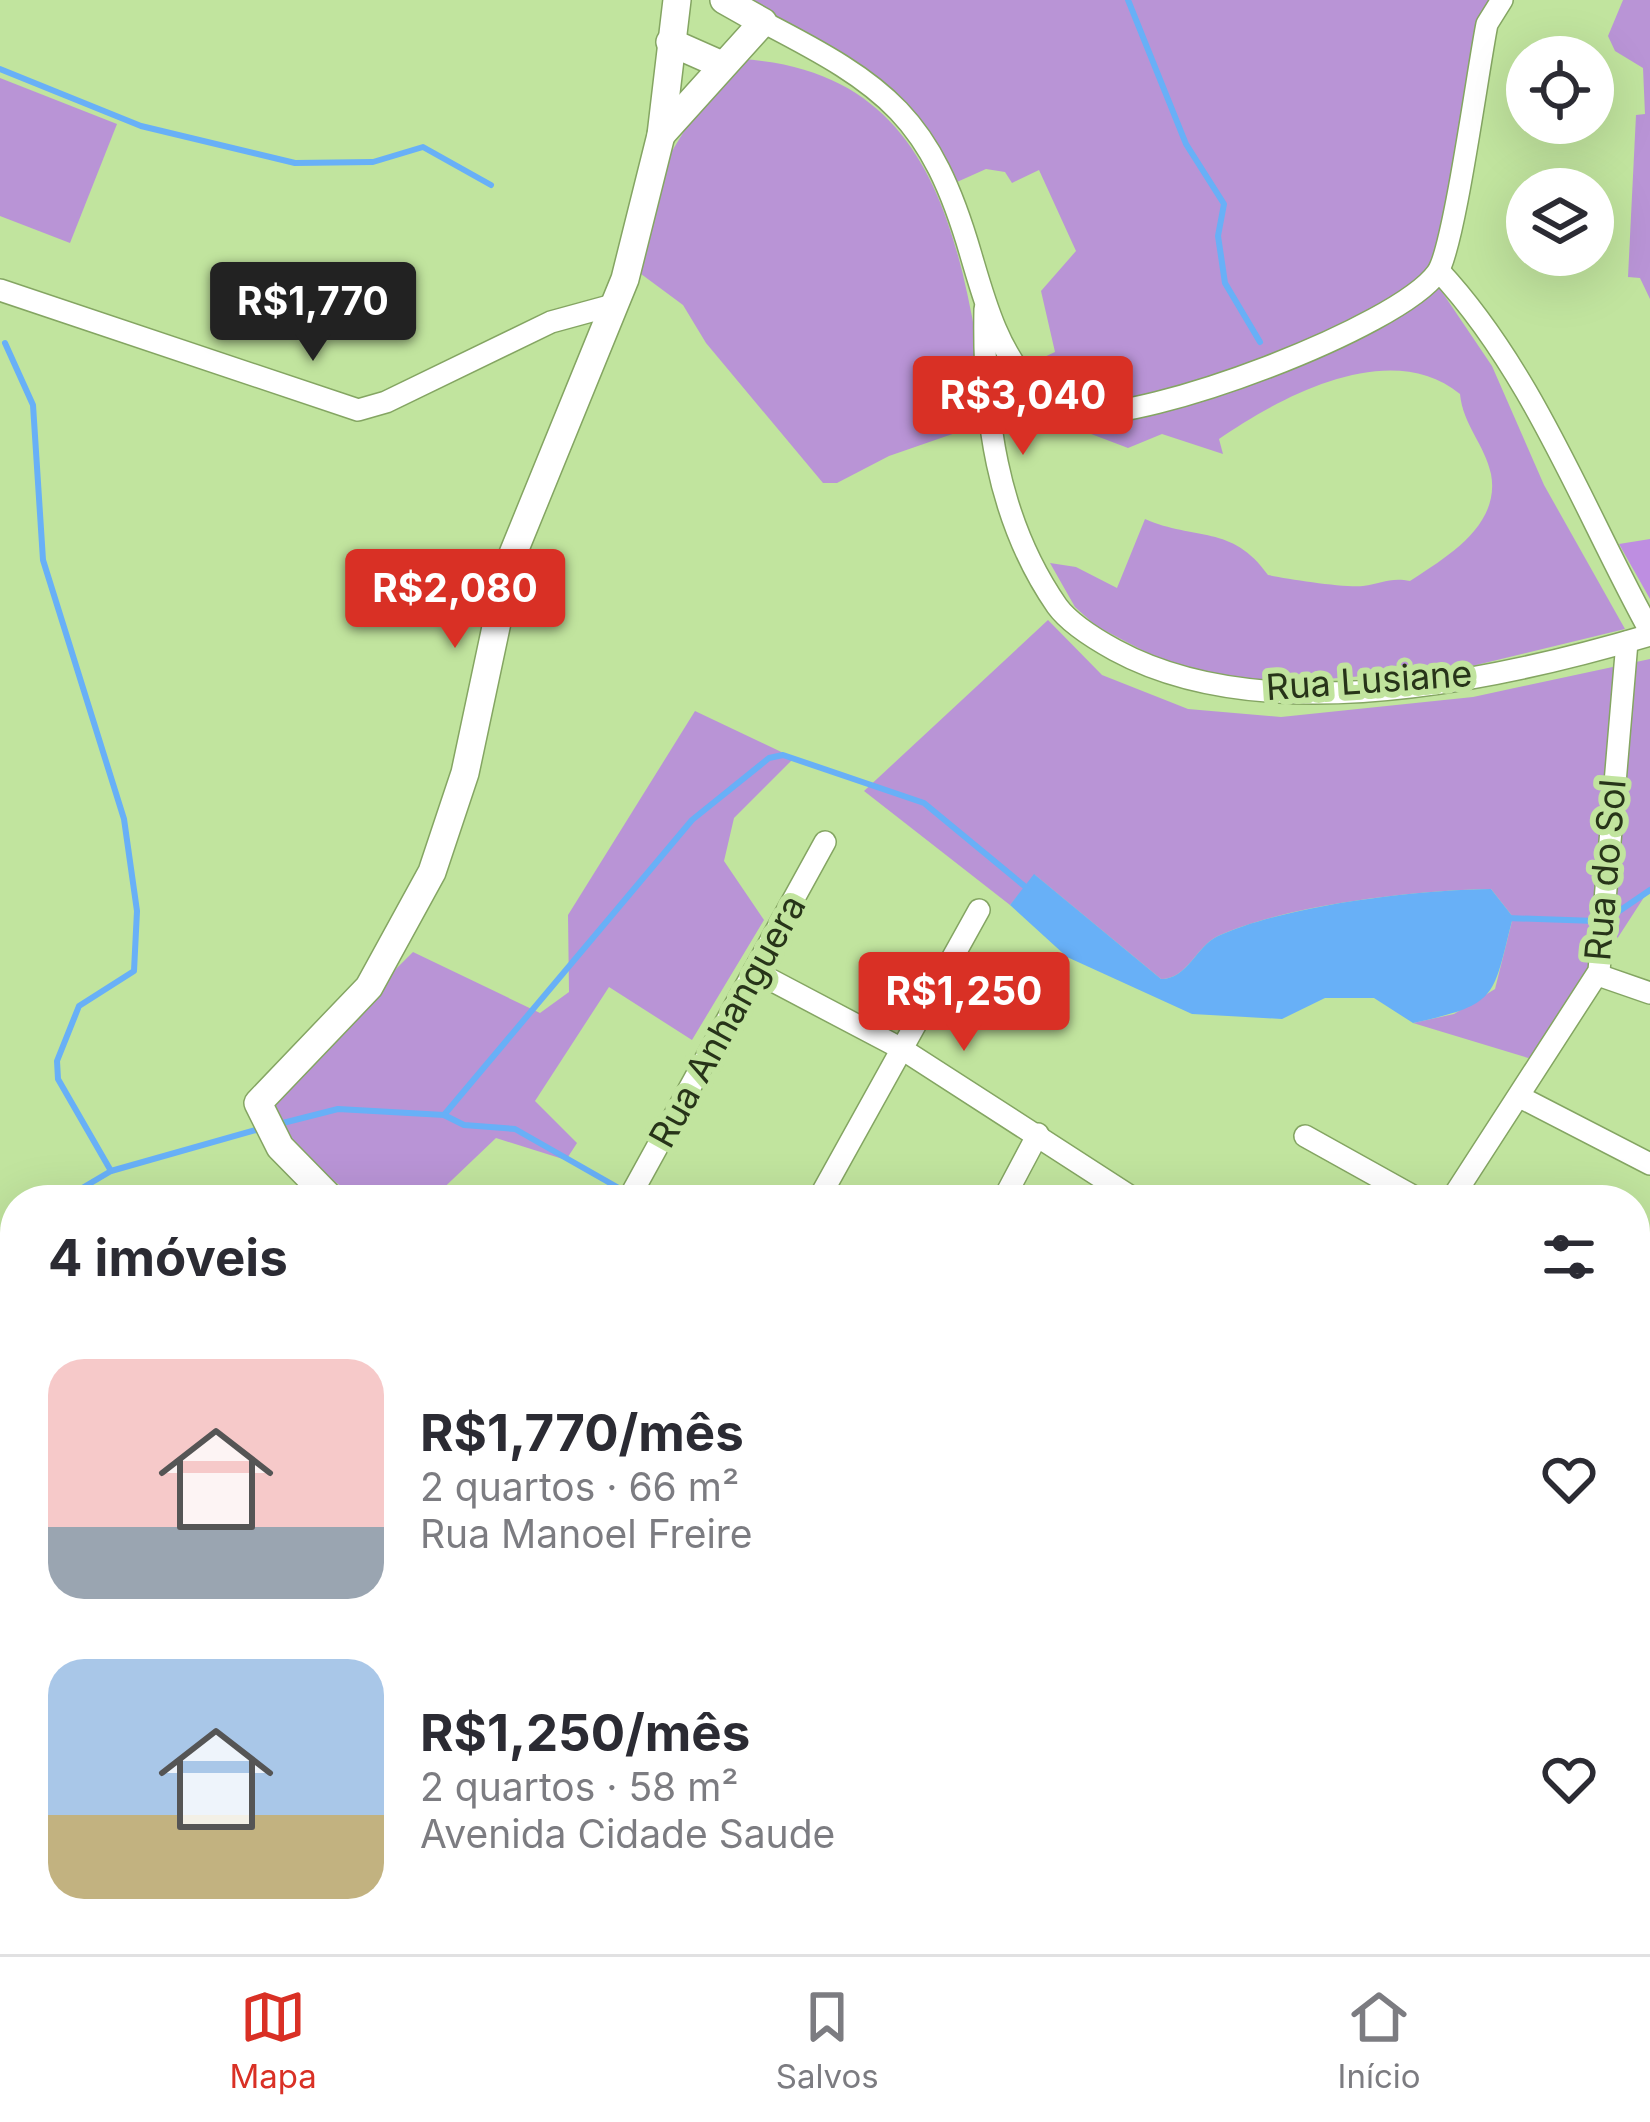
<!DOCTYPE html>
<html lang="pt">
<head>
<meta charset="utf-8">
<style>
	:root { --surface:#fff; --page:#f7f7f7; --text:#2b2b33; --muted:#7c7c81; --line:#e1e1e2; --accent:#d93025 }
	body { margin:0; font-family:Inter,sans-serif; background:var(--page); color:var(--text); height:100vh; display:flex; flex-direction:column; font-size:45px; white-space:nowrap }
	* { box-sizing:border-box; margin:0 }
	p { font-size:39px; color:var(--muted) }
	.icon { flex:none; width:66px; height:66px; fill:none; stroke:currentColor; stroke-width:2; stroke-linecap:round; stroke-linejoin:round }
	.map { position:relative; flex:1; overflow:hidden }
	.sheet { position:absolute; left:0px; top:1185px; width:1650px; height:771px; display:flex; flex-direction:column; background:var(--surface); border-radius:48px 48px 0 0; box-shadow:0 12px 48px #0002 }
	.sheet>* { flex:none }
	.buttons { position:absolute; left:1506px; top:36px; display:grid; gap:24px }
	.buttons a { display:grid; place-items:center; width:108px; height:108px; border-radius:50%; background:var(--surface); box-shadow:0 12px 48px #0002; font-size:60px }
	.price { position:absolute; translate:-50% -102px; padding:0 27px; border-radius:12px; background:var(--accent); color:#fff; font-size:39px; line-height:78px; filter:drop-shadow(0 3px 6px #0008) }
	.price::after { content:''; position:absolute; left:50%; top:72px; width:36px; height:27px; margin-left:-18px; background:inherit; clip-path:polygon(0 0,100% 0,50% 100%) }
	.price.on { background:#222; color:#fff }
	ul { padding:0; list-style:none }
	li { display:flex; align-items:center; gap:36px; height:300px; padding:0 48px }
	li span { display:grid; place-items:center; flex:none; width:336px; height:240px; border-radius:36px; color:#555 }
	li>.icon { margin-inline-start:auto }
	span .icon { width:144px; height:144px; fill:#fffc; stroke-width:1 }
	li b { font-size:51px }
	h2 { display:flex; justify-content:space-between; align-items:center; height:144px; padding:0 48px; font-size:51px }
	.tabs { display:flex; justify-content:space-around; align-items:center; height:168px; border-top:3px solid var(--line); background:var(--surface); font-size:33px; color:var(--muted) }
	.tabs a { display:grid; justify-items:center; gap:6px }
	.tabs .on { color:var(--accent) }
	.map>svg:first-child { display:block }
	.green { fill:#b994d6 }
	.forest { fill:#be8ee1 }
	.water { fill:#68b0f7 }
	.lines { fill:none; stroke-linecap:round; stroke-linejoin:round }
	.stream { stroke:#68b0f7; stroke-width:6 }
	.minor-casing { stroke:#84a562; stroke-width:24 }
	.tertiary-casing { stroke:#84a562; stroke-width:30 }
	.minor { stroke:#fff; stroke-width:21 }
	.tertiary { stroke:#fff; stroke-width:27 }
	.labels { text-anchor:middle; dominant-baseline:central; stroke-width:12; stroke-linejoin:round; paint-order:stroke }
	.street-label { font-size:36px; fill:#273419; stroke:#c1e49e }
</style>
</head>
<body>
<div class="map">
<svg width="1650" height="1954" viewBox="0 0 1650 1954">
	<rect width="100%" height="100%" fill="#c1e49e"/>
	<!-- green -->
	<g class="green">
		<path d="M735,0H1501L1438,286L1492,366L1544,485L1625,629L1464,668L1276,683L1182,671L1096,626L1075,607L1050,563L1076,567L1117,588L1145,519C1195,541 1232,524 1268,575C1288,579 1345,588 1363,586C1381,584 1390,577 1410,581C1445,558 1501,526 1491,474C1485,445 1463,425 1460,394C1391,337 1281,396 1219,439L1223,454L1162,434L1128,448L1028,410L1013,372L1055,352L1041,291L1076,251L1039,170L1012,183L1005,172L986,169L957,182C895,76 841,54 735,0Z"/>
		<path d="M1623,0H1650V299L1640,278L1628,277L1636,115L1645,114L1643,68L1615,51L1608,36Z"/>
		<path d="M740,59C947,70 962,260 990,421L889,456L837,483H823L706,343L683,305L633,268L666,161L692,118Z"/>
		<path d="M0,78L117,124L70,243L0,216Z"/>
		<path d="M1048,620L1102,675L1188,709L1281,717L1473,697L1650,659V888L1538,1061L1413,1023L1454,1014L1495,989L1513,917L1491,889C1417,890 1285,905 1218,936C1196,946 1188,979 1161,979L1035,875L1010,905L864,791Z"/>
		<path d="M695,711L794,758L734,818L724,861L764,920L692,1040L609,987L535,1101L577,1143L566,1160L496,1138L431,1200H360L323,1173L310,1172L263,1101L413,952L540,1013L569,992L568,915Z"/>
		<path d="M0,1338L15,1342V1439L0,1455Z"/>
	</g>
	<!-- forest -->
	<path class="forest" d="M1650,539V599L1619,544Z"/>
	<!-- water -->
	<path class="water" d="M1034,874L1161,979C1188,979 1196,946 1218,936C1287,905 1415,890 1491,889L1513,917C1492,998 1500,1004 1413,1023L1374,998H1325L1282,1019L1192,1014L1067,957L1010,905Z"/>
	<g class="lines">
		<!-- stream -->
		<g class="stream">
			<path d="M1128,0L1186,144L1224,204L1218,236L1225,283L1260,342"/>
			<path d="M0,69L141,126L295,163L373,162L423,147L491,185"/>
			<path d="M5,343L33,405L43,560L124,819L137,911L134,971L79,1006L57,1061L58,1079L111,1171"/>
			<path d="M1507,918L1596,921"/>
			<path d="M1609,918L1650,890"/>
			<path d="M444,1115L692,820L769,758L783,755L924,803L1028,889"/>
			<path d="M275,1125L338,1109L444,1115L464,1125L515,1129L624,1191"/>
			<path d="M62,1200L111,1171L263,1128"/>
			<path d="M0,1238L15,1229"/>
			<path d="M1524,1941L1533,1954"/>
			<path d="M794,1954L799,1941"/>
		</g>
		<!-- minor casing -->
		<g class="minor-casing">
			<g id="minor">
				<path d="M763,22C887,86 931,117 971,255C984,299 998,352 1032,386C1043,397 1063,411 1078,413C1146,422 1397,328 1437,273C1454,250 1478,68 1487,24L1502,0"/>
				<path d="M1439,271C1533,372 1584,511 1650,631"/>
				<path d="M0,290L358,410L386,402L551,322L613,305"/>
				<path d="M985,309C983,413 996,518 1057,606C1070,624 1095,639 1115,650C1264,731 1495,681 1650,635"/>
				<path d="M754,971L902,1049L1136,1200"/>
				<path d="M1598,975L1650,993"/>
				<path d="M1520,1097L1650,1164"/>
				<path d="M1305,1136L1420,1200"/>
				<path d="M628,1200L825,842"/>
				<path d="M818,1200L979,910"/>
				<path d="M1003,1200L1038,1134"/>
				<path d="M1451,1200L1599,971L1627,642"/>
				<path d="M1635,1343L1650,1353"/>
				<path d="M1635,1538L1650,1531"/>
				<path d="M1635,1644H1650"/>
				<path d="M0,1659L15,1652"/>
				<path d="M1635,1759L1650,1769"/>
				<path d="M0,1774L15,1776"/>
				<path d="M0,1876L15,1860"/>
				<path d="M22,1941L111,1954"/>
				<path d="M855,1941L918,1954"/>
				<path d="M1243,1941L1261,1954"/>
				<path d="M1607,1941L1621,1954"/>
				<path d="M1417,1954L1426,1941"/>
			</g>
		</g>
		<!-- tertiary casing -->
		<g class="tertiary-casing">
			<g id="tertiary">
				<path d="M670,42L722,65"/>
				<path d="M661,135L763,22L724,0"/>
				<path d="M332,1200L280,1147L258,1103L369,987L432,872L465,773L510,561L625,279L661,135L677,0"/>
				<path d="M179,1954L192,1941"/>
				<path d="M582,1954L583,1941"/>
			</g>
		</g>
		<!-- minor -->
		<use href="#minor" class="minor"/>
		<!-- tertiary -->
		<use href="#tertiary" class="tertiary"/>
	</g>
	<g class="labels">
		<!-- street labels -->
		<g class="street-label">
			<text transform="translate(1369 680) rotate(-4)">Rua Lusiane</text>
			<text transform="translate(1605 870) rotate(-85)">Rua do Sol</text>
			<text transform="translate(727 1021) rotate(-61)">Rua Anhanguera</text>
		</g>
	</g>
</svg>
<div class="buttons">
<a><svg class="icon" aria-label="locate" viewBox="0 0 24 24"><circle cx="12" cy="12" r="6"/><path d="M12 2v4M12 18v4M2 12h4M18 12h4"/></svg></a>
<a><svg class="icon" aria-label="layers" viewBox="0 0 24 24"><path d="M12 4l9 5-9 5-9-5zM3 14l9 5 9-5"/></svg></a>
</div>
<b class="price on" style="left:313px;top:364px">R$1,770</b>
<b class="price" style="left:1023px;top:458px">R$3,040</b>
<b class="price" style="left:455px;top:651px">R$2,080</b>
<b class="price" style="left:964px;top:1054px">R$1,250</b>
<section class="sheet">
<h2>4 imóveis<svg class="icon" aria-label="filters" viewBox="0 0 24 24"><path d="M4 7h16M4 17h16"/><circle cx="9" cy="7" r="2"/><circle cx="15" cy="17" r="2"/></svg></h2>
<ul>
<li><span style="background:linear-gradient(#f6c9c9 70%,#9aa5b1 0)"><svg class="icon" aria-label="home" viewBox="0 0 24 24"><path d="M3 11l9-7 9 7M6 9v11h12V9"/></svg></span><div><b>R$1,770/mês</b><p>2 quartos · 66 m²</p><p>Rua Manoel Freire</p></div><svg class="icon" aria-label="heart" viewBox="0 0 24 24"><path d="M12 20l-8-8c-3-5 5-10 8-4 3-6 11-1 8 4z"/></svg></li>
<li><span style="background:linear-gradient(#a9c7e8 65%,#c2b280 0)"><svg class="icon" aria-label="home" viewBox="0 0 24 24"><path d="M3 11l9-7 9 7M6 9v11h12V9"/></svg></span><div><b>R$1,250/mês</b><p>2 quartos · 58 m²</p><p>Avenida Cidade Saude</p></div><svg class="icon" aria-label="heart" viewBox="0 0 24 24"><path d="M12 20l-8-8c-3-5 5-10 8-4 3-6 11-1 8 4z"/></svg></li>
</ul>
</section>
</div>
<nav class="tabs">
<a class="on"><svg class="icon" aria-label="map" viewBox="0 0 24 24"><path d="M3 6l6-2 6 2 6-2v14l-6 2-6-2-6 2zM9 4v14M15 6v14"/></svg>Mapa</a>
<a><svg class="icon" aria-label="saved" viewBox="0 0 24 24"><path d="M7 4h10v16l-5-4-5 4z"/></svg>Salvos</a>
<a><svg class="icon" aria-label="home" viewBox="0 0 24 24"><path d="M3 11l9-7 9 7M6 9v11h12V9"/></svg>Início</a>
</nav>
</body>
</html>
